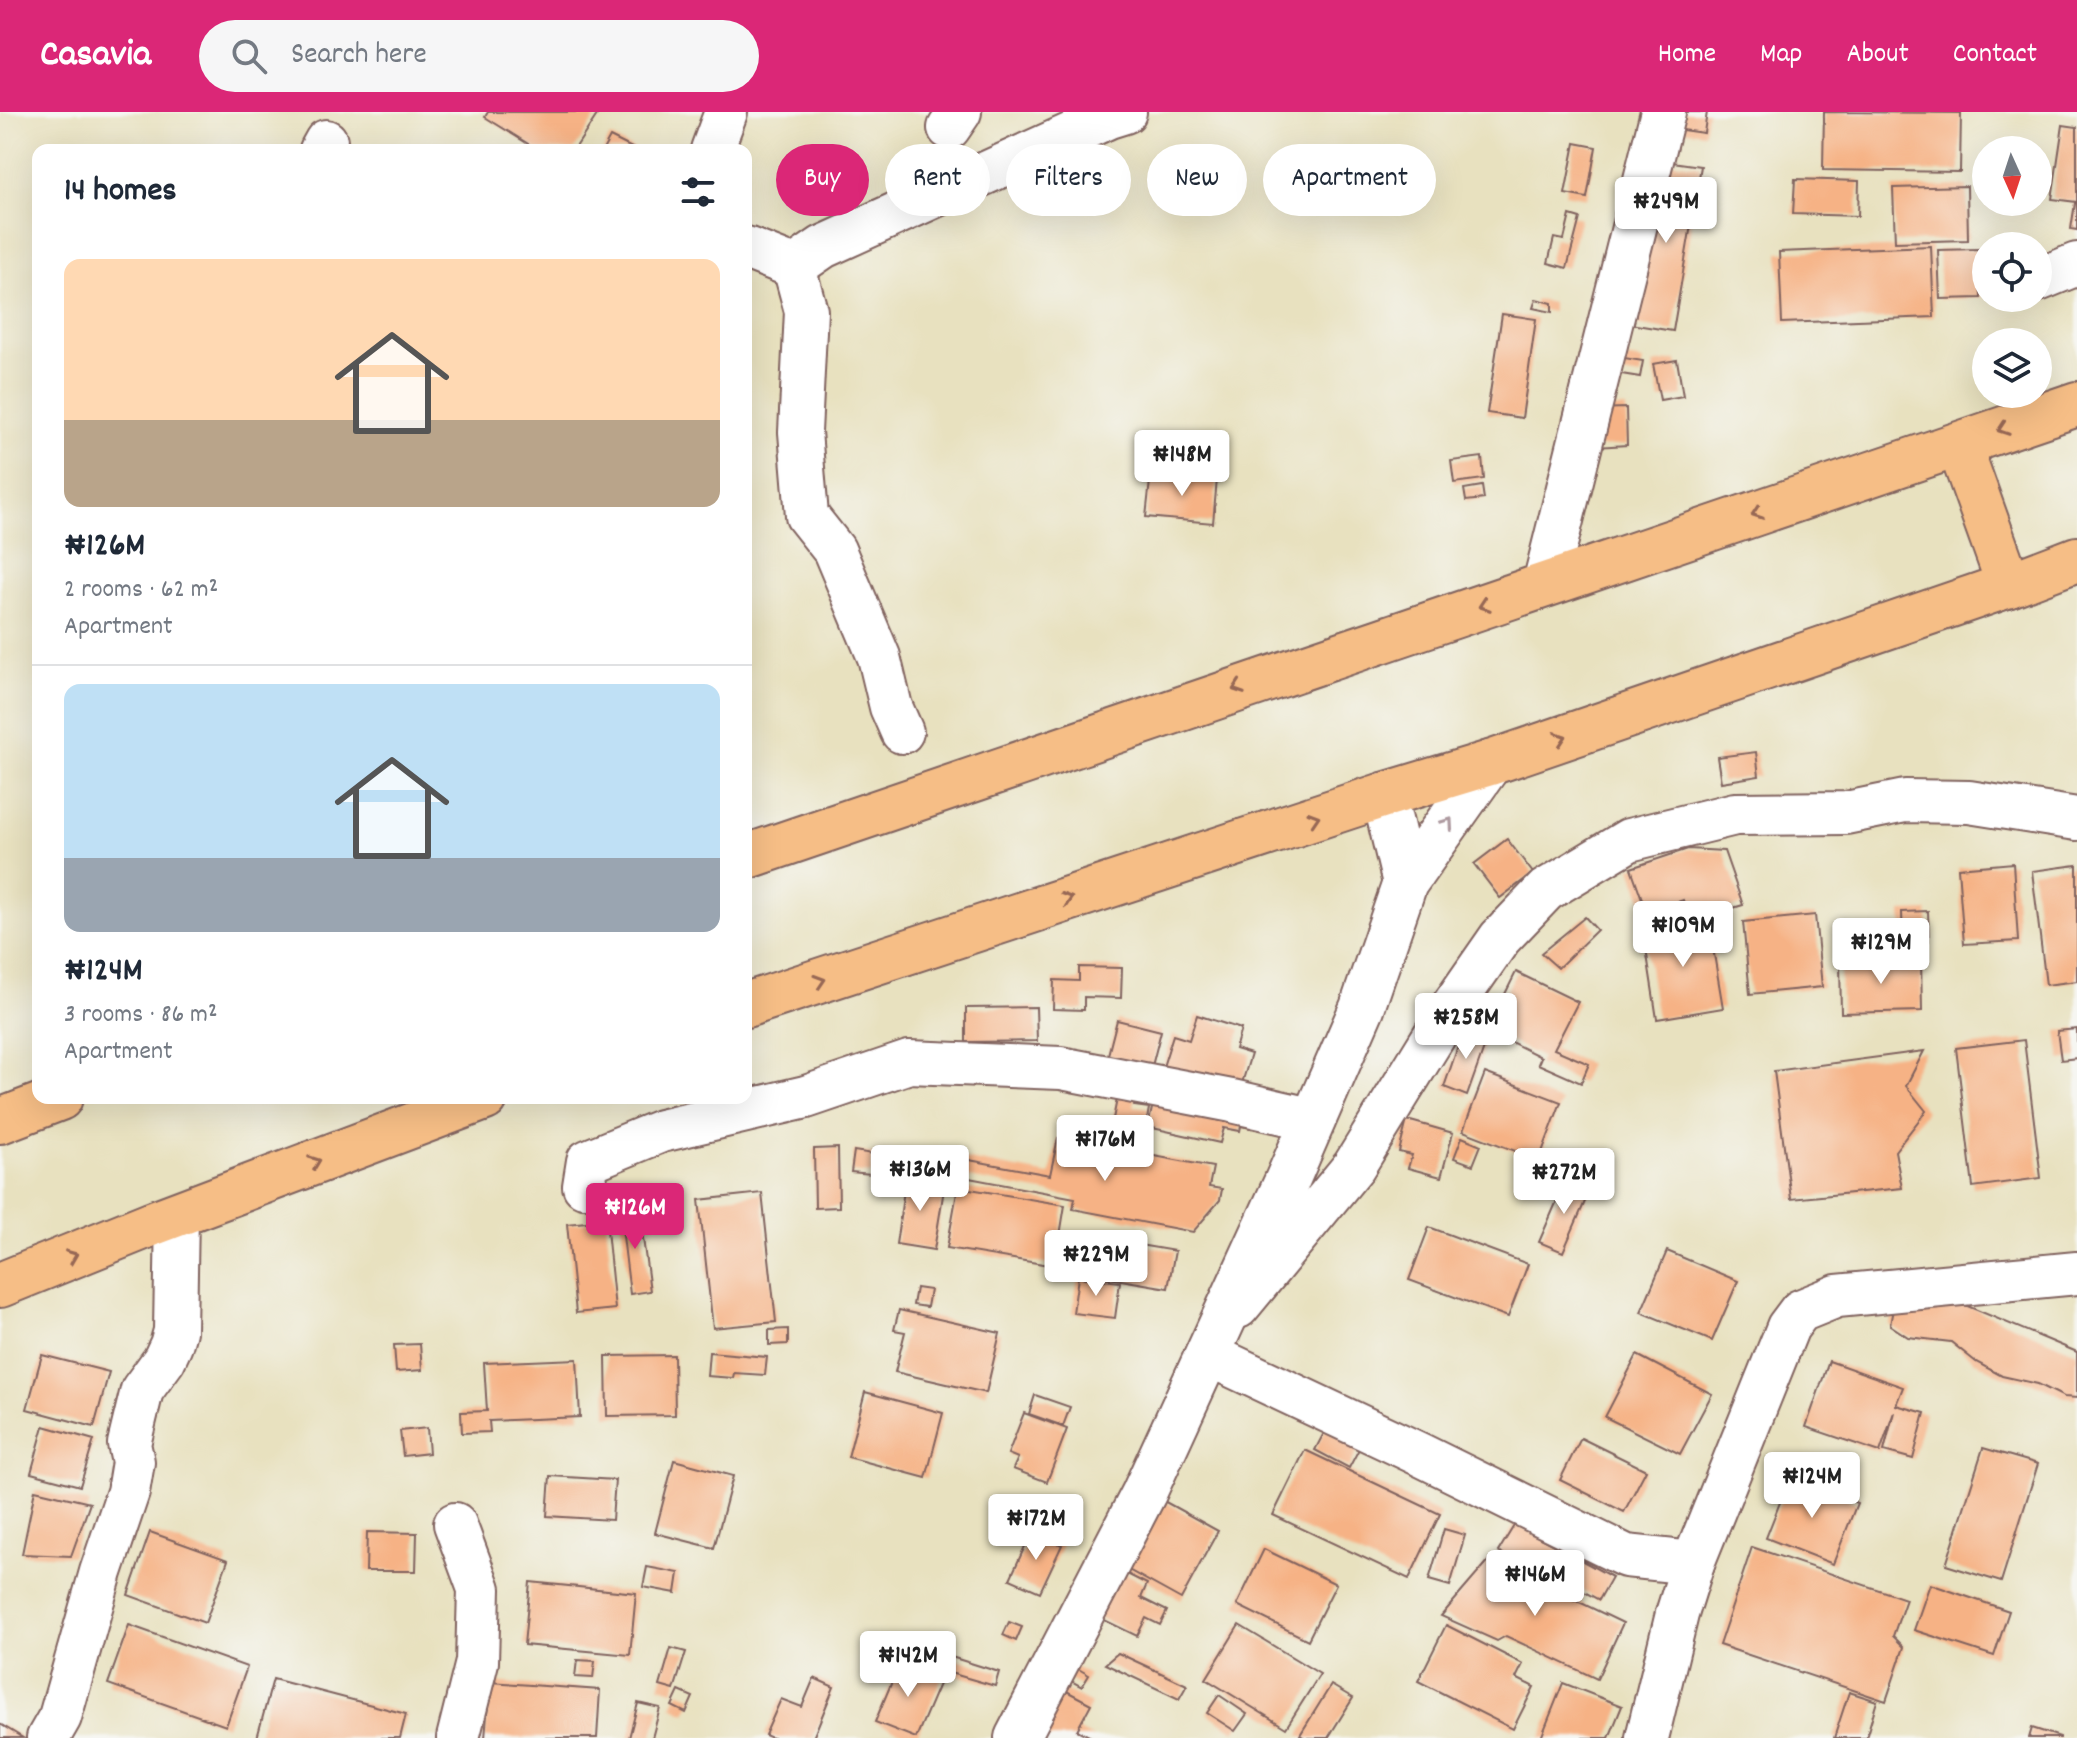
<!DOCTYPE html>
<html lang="en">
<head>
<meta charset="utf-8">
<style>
	:root { --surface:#fff; --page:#f6f6f7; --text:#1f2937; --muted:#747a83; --line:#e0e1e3; --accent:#db2777 }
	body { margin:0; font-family:Dekko,sans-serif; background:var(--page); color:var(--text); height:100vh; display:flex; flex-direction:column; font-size:30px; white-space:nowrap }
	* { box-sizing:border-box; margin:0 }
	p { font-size:26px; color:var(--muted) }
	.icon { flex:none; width:44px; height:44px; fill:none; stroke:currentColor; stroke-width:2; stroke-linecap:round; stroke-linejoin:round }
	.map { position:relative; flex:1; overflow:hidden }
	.side { position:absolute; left:32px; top:32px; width:720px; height:960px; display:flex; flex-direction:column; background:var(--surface); border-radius:16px; box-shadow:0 8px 32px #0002 }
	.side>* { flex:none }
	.banner { position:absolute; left:776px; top:32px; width:760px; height:72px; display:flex; gap:16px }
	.needle { width:52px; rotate:177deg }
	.buttons { position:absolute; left:1972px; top:24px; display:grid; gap:16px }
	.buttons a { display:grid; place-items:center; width:80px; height:80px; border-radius:50%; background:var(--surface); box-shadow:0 8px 32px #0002; font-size:40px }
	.price { position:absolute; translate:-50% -68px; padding:0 18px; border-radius:8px; background:#fff; color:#222; font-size:26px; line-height:52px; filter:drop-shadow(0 2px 4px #0008) }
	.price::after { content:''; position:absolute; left:50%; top:48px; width:24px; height:18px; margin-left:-12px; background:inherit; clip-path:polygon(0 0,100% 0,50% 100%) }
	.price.selected { background:var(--accent); color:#fff }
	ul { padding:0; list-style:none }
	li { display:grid; align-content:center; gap:16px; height:424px; padding:0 32px }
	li+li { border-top:2px solid var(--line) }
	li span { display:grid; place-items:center; height:248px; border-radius:16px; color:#555 }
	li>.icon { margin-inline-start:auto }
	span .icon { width:144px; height:144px; fill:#fffc; stroke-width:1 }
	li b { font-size:34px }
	h2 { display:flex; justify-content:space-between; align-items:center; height:96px; padding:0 32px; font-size:34px }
	.tag { padding:0 28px; border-radius:36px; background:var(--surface); box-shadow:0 8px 32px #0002; font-size:28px; line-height:72px }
	.tag.selected { background:var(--accent); color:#fff }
	header { display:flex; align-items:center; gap:48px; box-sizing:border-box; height:112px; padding:0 40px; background:var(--accent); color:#fff }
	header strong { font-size:38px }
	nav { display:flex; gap:44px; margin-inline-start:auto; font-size:28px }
	.search { width:560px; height:72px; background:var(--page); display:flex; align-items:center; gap:20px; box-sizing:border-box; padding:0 28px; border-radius:44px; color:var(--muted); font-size:30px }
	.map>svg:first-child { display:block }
	.building { fill:#f6b285 }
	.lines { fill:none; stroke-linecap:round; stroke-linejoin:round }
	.minor-casing { stroke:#81635f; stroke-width:46 }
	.tertiary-casing { stroke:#81635f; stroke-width:48 }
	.trunk-casing { stroke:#81635f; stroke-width:48 }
	.minor { stroke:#fff; stroke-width:42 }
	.tertiary { stroke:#fff; stroke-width:44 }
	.trunk { stroke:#f6be86; stroke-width:44 }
	.oneway { stroke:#976754 }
	.oneway2 { stroke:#ae9aa0 }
</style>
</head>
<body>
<header>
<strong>Casavia</strong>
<div class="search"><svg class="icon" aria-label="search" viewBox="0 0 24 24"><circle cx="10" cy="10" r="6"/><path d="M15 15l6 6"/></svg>Search here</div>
<nav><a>Home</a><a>Map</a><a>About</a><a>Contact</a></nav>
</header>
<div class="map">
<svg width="2077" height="1626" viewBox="0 0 2077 1626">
	<rect width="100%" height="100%" fill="#f6f6f2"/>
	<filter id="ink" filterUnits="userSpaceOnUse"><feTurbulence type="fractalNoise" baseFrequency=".0125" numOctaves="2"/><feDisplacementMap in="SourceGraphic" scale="16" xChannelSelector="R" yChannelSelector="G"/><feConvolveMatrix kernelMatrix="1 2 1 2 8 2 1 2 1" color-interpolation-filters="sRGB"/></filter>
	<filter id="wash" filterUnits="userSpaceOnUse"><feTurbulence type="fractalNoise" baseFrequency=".006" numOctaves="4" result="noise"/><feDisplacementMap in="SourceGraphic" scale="32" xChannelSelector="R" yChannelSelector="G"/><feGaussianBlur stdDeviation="1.8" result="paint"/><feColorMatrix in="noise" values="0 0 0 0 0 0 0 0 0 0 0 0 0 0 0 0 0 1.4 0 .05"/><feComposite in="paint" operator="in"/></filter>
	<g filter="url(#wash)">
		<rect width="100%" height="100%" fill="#e8e1bf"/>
		<g id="blocks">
			<!-- building -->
			<g class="building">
				<path d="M488,0H599L574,38H538L485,5Z"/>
				<path d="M1671,0H1707L1704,21L1668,16Z"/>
				<path d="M1824,0L1961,1L1960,60L1823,58Z"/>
				<path d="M2063,13L2077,15V90L2052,87Z"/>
				<path d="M610,25L636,38H603Z"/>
				<path d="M1575,31L1596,35L1587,86L1565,82Z"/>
				<path d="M1658,48L1701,54L1673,219L1630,212Z"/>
				<path d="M1795,67L1859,69L1858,104L1793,102Z"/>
				<path d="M1967,74L1968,128L1895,130L1893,76Z"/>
				<path d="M2075,91H2077V118L2071,117Z"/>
				<path d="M1570,103L1580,106L1567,156L1548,151L1554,126L1564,128Z"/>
				<path d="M1931,134L1934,205L1782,211L1779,140Z"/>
				<path d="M1979,137L1981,186L1940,187L1938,138Z"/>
				<path d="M1536,187L1552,191V200L1533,196Z"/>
				<path d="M1502,202L1536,207L1522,306L1487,301Z"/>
				<path d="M1612,244L1643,249L1640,265L1609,260Z"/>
				<path d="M1677,248L1683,284L1660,288L1653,252Z"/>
				<path d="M1626,296L1627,333L1596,335L1594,297Z"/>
				<path d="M1482,345L1484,367L1454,371L1451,349Z"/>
				<path d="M1151,360L1217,367L1213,411L1146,405Z"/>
				<path d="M1482,374L1484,387L1466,389L1464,377Z"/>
				<path d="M1756,640L1759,664L1721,670L1717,645Z"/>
				<path d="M1507,727L1533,761L1500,786L1474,752Z"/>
				<path d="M1688,737L1724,739L1743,793L1702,805L1697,794L1686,798L1683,788L1647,801L1631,756Z"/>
				<path d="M2013,751L2018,829L1964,832L1958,756Z"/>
				<path d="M2077,753V869L2046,873L2032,759Z"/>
				<path d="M1928,799L1929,829L1903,830L1902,800Z"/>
				<path d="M1815,803L1822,875L1750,882L1743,810Z"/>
				<path d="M1585,805L1597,818L1558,856L1541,841Z"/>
				<path d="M1708,806L1723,896L1657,907L1643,817Z"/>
				<path d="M1921,848L1922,899L1841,901L1840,850Z"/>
				<path d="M1079,855L1122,856L1121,886L1084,885V898L1053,897L1054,868L1079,869Z"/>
				<path d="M1516,860L1578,890L1554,937L1589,952L1581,971L1538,952L1541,945L1487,918Z"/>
				<path d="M1036,895L1037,929L966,930V896Z"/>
				<path d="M1197,903L1241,917L1235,937L1251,942L1239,981L1162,958L1173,923L1189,928Z"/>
				<path d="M1117,908L1161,919L1152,954L1108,943Z"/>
				<path d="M1465,914L1489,922L1467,984L1444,975Z"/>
				<path d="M2077,917V946L2061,948L2057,919Z"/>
				<path d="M2024,928L2041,1066L1973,1075L1956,936Z"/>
				<path d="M1924,939L1906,974L1926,999L1895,1039L1902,1076L1791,1087L1774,959Z"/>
				<path d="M1485,961L1561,990L1539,1048L1463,1019Z"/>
				<path d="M1120,972L1138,975L1134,994L1149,996L1145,1019L1112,1012Z"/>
				<path d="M1155,982L1254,1003L1251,1016L1241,1014L1240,1019L1224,1016L1220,1031L1148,1015Z"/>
				<path d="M1407,1008L1453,1021L1441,1065L1408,1056L1412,1043L1399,1040Z"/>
				<path d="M1462,1025L1481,1033L1473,1053L1454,1046Z"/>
				<path d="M1058,1026L1213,1055L1209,1075L1222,1077L1220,1088L1193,1120L1073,1097L1075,1086L911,1055L915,1038L1050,1063Z"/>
				<path d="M838,1036L839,1095L815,1096L814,1037Z"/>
				<path d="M854,1039L873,1042L871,1062L851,1060Z"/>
				<path d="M906,1065L945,1071L934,1138L896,1132Z"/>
				<path d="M1566,1068L1590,1078L1563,1140L1539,1130Z"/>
				<path d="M958,1075L1065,1093L1055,1154L947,1136Z"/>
				<path d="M762,1081L776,1210L713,1216L699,1088Z"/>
				<path d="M639,1096L650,1179L630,1182L620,1099Z"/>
				<path d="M606,1108L615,1197L576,1201L567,1112Z"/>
				<path d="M1429,1115L1528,1152L1508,1205L1409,1168Z"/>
				<path d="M1069,1121L1175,1139L1168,1176L1062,1158Z"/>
				<path d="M1667,1139L1738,1169L1712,1229L1641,1200Z"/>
				<path d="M1078,1165L1120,1170L1115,1206L1073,1201Z"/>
				<path d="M916,1176L930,1178L927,1195L913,1193Z"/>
				<path d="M1896,1180L1965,1193L2077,1240V1286L2064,1285L2038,1272L2002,1264L1976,1250L1951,1230L1908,1225L1890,1213Z"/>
				<path d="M899,1198L1000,1221L986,1281L895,1260L905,1220L894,1218Z"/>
				<path d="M788,1217V1232L769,1233V1218Z"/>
				<path d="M420,1232L422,1258L396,1260L394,1233Z"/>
				<path d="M709,1240L767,1245L765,1263L734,1261L733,1266L707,1264Z"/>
				<path d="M42,1243L109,1260L94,1315L27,1297Z"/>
				<path d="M674,1243L675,1303L607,1304L606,1244Z"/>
				<path d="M1637,1243L1712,1282L1680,1342L1605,1305Z"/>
				<path d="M577,1247L580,1305L489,1309L490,1320L462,1321L461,1300L487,1299L484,1251Z"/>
				<path d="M1829,1249L1903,1275L1896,1293L1925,1301L1913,1347L1884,1339L1894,1300L1880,1340L1806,1315Z"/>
				<path d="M865,1280L943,1301L926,1366L848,1345Z"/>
				<path d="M1035,1283L1070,1295L1063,1314L1029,1302Z"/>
				<path d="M1024,1301L1067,1317L1047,1370L1013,1357L1018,1346L1008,1342Z"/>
				<path d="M44,1314L94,1328L80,1374L31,1361Z"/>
				<path d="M427,1316L429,1341L403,1344L400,1319Z"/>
				<path d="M1326,1317L1360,1335L1349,1356L1315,1338Z"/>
				<path d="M1581,1326L1646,1358L1624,1400L1560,1368Z"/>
				<path d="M1983,1336L2038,1352L2001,1470L1946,1453Z"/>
				<path d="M1305,1338L1440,1402L1409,1467L1273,1403Z"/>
				<path d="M674,1348L733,1364L714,1436L655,1421Z"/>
				<path d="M550,1364L615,1368L612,1408L547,1404Z"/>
				<path d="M1790,1365L1857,1391L1833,1452L1766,1426Z"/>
				<path d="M35,1378L90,1391L71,1444L22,1442Z"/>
				<path d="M1151,1382L1218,1419L1181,1487L1125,1456Z"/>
				<path d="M1515,1412L1612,1465L1599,1488L1522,1446L1516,1450L1498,1440Z"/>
				<path d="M1444,1417L1465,1423L1450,1474L1429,1468Z"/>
				<path d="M1032,1419L1062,1433L1040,1480L1010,1467Z"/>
				<path d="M150,1420L228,1448L205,1511L128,1483Z"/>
				<path d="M367,1420L417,1421L416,1459H366Z"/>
				<path d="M1752,1435L1906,1487L1893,1524L1904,1535L1886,1589L1719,1533Z"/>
				<path d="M1264,1437L1336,1472L1308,1528L1237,1493Z"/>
				<path d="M1490,1447L1623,1511L1597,1567L1506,1524L1497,1529L1441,1504Z"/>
				<path d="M647,1455L679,1461L676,1481L643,1475Z"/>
				<path d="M1115,1456L1147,1472L1141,1486L1167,1499L1160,1513L1146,1506L1137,1524L1092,1502Z"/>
				<path d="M530,1470L636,1481L630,1543L524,1533Z"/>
				<path d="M1930,1472L2009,1499L1994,1544L1914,1518Z"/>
				<path d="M1009,1510L1022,1515L1016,1529L1003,1523Z"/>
				<path d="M129,1513L247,1555L226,1614L108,1572Z"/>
				<path d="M1239,1513L1320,1562L1286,1616L1206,1567Z"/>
				<path d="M1446,1513L1523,1552L1516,1566L1534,1575L1513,1617L1418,1569Z"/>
				<path d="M671,1536L686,1540L674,1578L660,1574Z"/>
				<path d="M1118,1541L1187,1573L1179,1587L1105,1552Z"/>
				<path d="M948,1544L999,1560L995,1574L943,1559Z"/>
				<path d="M577,1548L595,1549L593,1566L575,1565Z"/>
				<path d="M901,1548L942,1565L916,1626L875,1610Z"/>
				<path d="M1068,1551L1089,1563L1082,1575L1060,1563Z"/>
				<path d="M814,1566L834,1575L813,1626H772L765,1623L781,1587L802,1595Z"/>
				<path d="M273,1567L406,1602L400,1626H257Z"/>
				<path d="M490,1570L600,1578L597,1626H485Z"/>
				<path d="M1563,1571L1622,1594L1609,1626H1541Z"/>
				<path d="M1331,1573L1353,1586L1328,1626H1305L1300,1623Z"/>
				<path d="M1057,1574L1091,1592L1077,1618L1093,1626H1043L1033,1621Z"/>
				<path d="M679,1579L693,1585L686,1601L672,1594Z"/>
				<path d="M1849,1580L1877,1589L1866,1626H1834Z"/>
				<path d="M1219,1583L1247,1602L1235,1619L1207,1601Z"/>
				<path d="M638,1591L660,1596L652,1626H629Z"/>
				<path d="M0,1612L23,1626H0Z"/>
				<path d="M2032,1616L2060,1625V1626H2029Z"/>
			</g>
		</g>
	</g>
	<g filter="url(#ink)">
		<use href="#blocks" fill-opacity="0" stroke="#81635f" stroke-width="2"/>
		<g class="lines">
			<!-- minor casing -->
			<g class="minor-casing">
				<g id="minor">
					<path d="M949,16L960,0"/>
					<path d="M321,38L326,29"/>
					<path d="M712,38L726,0"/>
					<path d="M746,136L794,155L823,135L1109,5L1125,0"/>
					<path d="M794,155L806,199L800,320L807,404L834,438L879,545L891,595L902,620"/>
					<path d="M2038,168L2077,152"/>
					<path d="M584,1074L588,1049L661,1019L806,985L909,950L1061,956L1232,989L1314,1008"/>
					<path d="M1238,1195L1354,1054L1452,895L1500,826L1546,778L1629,728L1735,702L1846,701L1905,689L1969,690L2077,707"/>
					<path d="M1207,1242L1419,1342L1626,1444L1693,1451"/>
					<path d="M455,1412L479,1477L477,1550L458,1626"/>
					<path d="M48,1626L60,1605L101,1460L128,1380L133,1350L129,1332L142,1278L164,1248L171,1233L175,1219L177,1102"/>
					<path d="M1647,1626L1677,1502L1693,1451L1788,1215L1800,1199L1837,1184L2077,1161"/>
				</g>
			</g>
			<!-- tertiary casing -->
			<g class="tertiary-casing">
				<g id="tertiary">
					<path d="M1545,472L1663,0"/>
					<path d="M1384,683L1405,771"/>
					<path d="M1017,1626L1144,1381L1286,1071L1362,896L1405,771L1490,651"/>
				</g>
			</g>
			<!-- trunk casing -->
			<g class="trunk-casing">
				<g id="trunk">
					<path d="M1959,333L2009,473"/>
					<path d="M746,745L2077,292"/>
					<path d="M746,893L1384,683L1490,651L2009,473L2077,447"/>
					<path d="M0,1009L60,986"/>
					<path d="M0,1173L151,1112L485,986"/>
				</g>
			</g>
			<!-- minor -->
			<use href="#minor" class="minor"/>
			<!-- tertiary -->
			<use href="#tertiary" class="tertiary"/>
			<!-- trunk -->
			<use href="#trunk" class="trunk"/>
		</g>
		<!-- one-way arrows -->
		<defs><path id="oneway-chevron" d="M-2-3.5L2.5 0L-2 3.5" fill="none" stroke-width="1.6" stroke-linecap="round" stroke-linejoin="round" transform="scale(2)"/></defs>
		<g class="oneway">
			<use href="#oneway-chevron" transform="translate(2003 317) rotate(161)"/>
			<use href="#oneway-chevron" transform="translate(1757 401) rotate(161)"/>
			<use href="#oneway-chevron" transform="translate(1484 493) rotate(161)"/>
			<use href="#oneway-chevron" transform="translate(1238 576) rotate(161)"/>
			<use href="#oneway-chevron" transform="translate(1561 626) rotate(-19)"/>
			<use href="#oneway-chevron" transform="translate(1314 706) rotate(-18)"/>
			<use href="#oneway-chevron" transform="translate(1067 787) rotate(-18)"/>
			<use href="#oneway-chevron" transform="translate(820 869) rotate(-18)"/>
			<use href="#oneway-chevron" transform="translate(315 1050) rotate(-21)"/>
			<use href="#oneway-chevron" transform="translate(72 1144) rotate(-22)"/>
		</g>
		<use class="oneway2" href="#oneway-chevron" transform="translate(1448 711) rotate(-55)"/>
	</g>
</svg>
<div class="buttons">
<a><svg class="needle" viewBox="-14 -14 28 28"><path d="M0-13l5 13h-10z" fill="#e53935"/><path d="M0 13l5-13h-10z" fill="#747a83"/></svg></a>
<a><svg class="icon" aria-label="locate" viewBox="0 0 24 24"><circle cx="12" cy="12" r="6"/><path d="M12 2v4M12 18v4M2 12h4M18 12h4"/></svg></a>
<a><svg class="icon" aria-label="layers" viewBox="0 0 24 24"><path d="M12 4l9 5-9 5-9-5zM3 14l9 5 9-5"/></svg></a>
</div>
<b class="price" style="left:1666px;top:133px">₦249M</b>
<b class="price" style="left:1182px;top:386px">₦148M</b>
<b class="price" style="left:1683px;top:857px">₦109M</b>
<b class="price" style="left:1881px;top:874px">₦129M</b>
<b class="price" style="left:1466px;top:949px">₦258M</b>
<b class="price" style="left:1105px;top:1071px">₦176M</b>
<b class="price" style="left:920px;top:1101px">₦136M</b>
<b class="price" style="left:1564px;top:1104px">₦272M</b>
<b class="price selected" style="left:635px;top:1139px">₦126M</b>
<b class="price" style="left:1096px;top:1186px">₦229M</b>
<b class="price" style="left:1812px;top:1408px">₦124M</b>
<b class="price" style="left:1036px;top:1450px">₦172M</b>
<b class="price" style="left:1535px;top:1506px">₦146M</b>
<b class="price" style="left:908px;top:1587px">₦142M</b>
<div class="banner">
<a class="tag selected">Buy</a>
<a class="tag">Rent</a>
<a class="tag">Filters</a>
<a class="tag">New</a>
<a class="tag">Apartment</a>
</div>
<section class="side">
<h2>14 homes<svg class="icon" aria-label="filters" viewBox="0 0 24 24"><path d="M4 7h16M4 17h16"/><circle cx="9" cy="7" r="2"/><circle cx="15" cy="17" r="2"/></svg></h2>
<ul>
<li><span style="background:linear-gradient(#ffd9b3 65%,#b9a48a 0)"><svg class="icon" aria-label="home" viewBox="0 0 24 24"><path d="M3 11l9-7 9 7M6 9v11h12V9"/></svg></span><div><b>₦126M</b><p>2 rooms · 62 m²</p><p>Apartment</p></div></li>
<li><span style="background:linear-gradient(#bfe0f5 70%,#9aa5b1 0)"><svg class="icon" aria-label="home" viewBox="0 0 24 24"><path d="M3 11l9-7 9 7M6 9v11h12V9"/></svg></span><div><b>₦124M</b><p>3 rooms · 86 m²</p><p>Apartment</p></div></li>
</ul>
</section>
</div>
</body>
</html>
